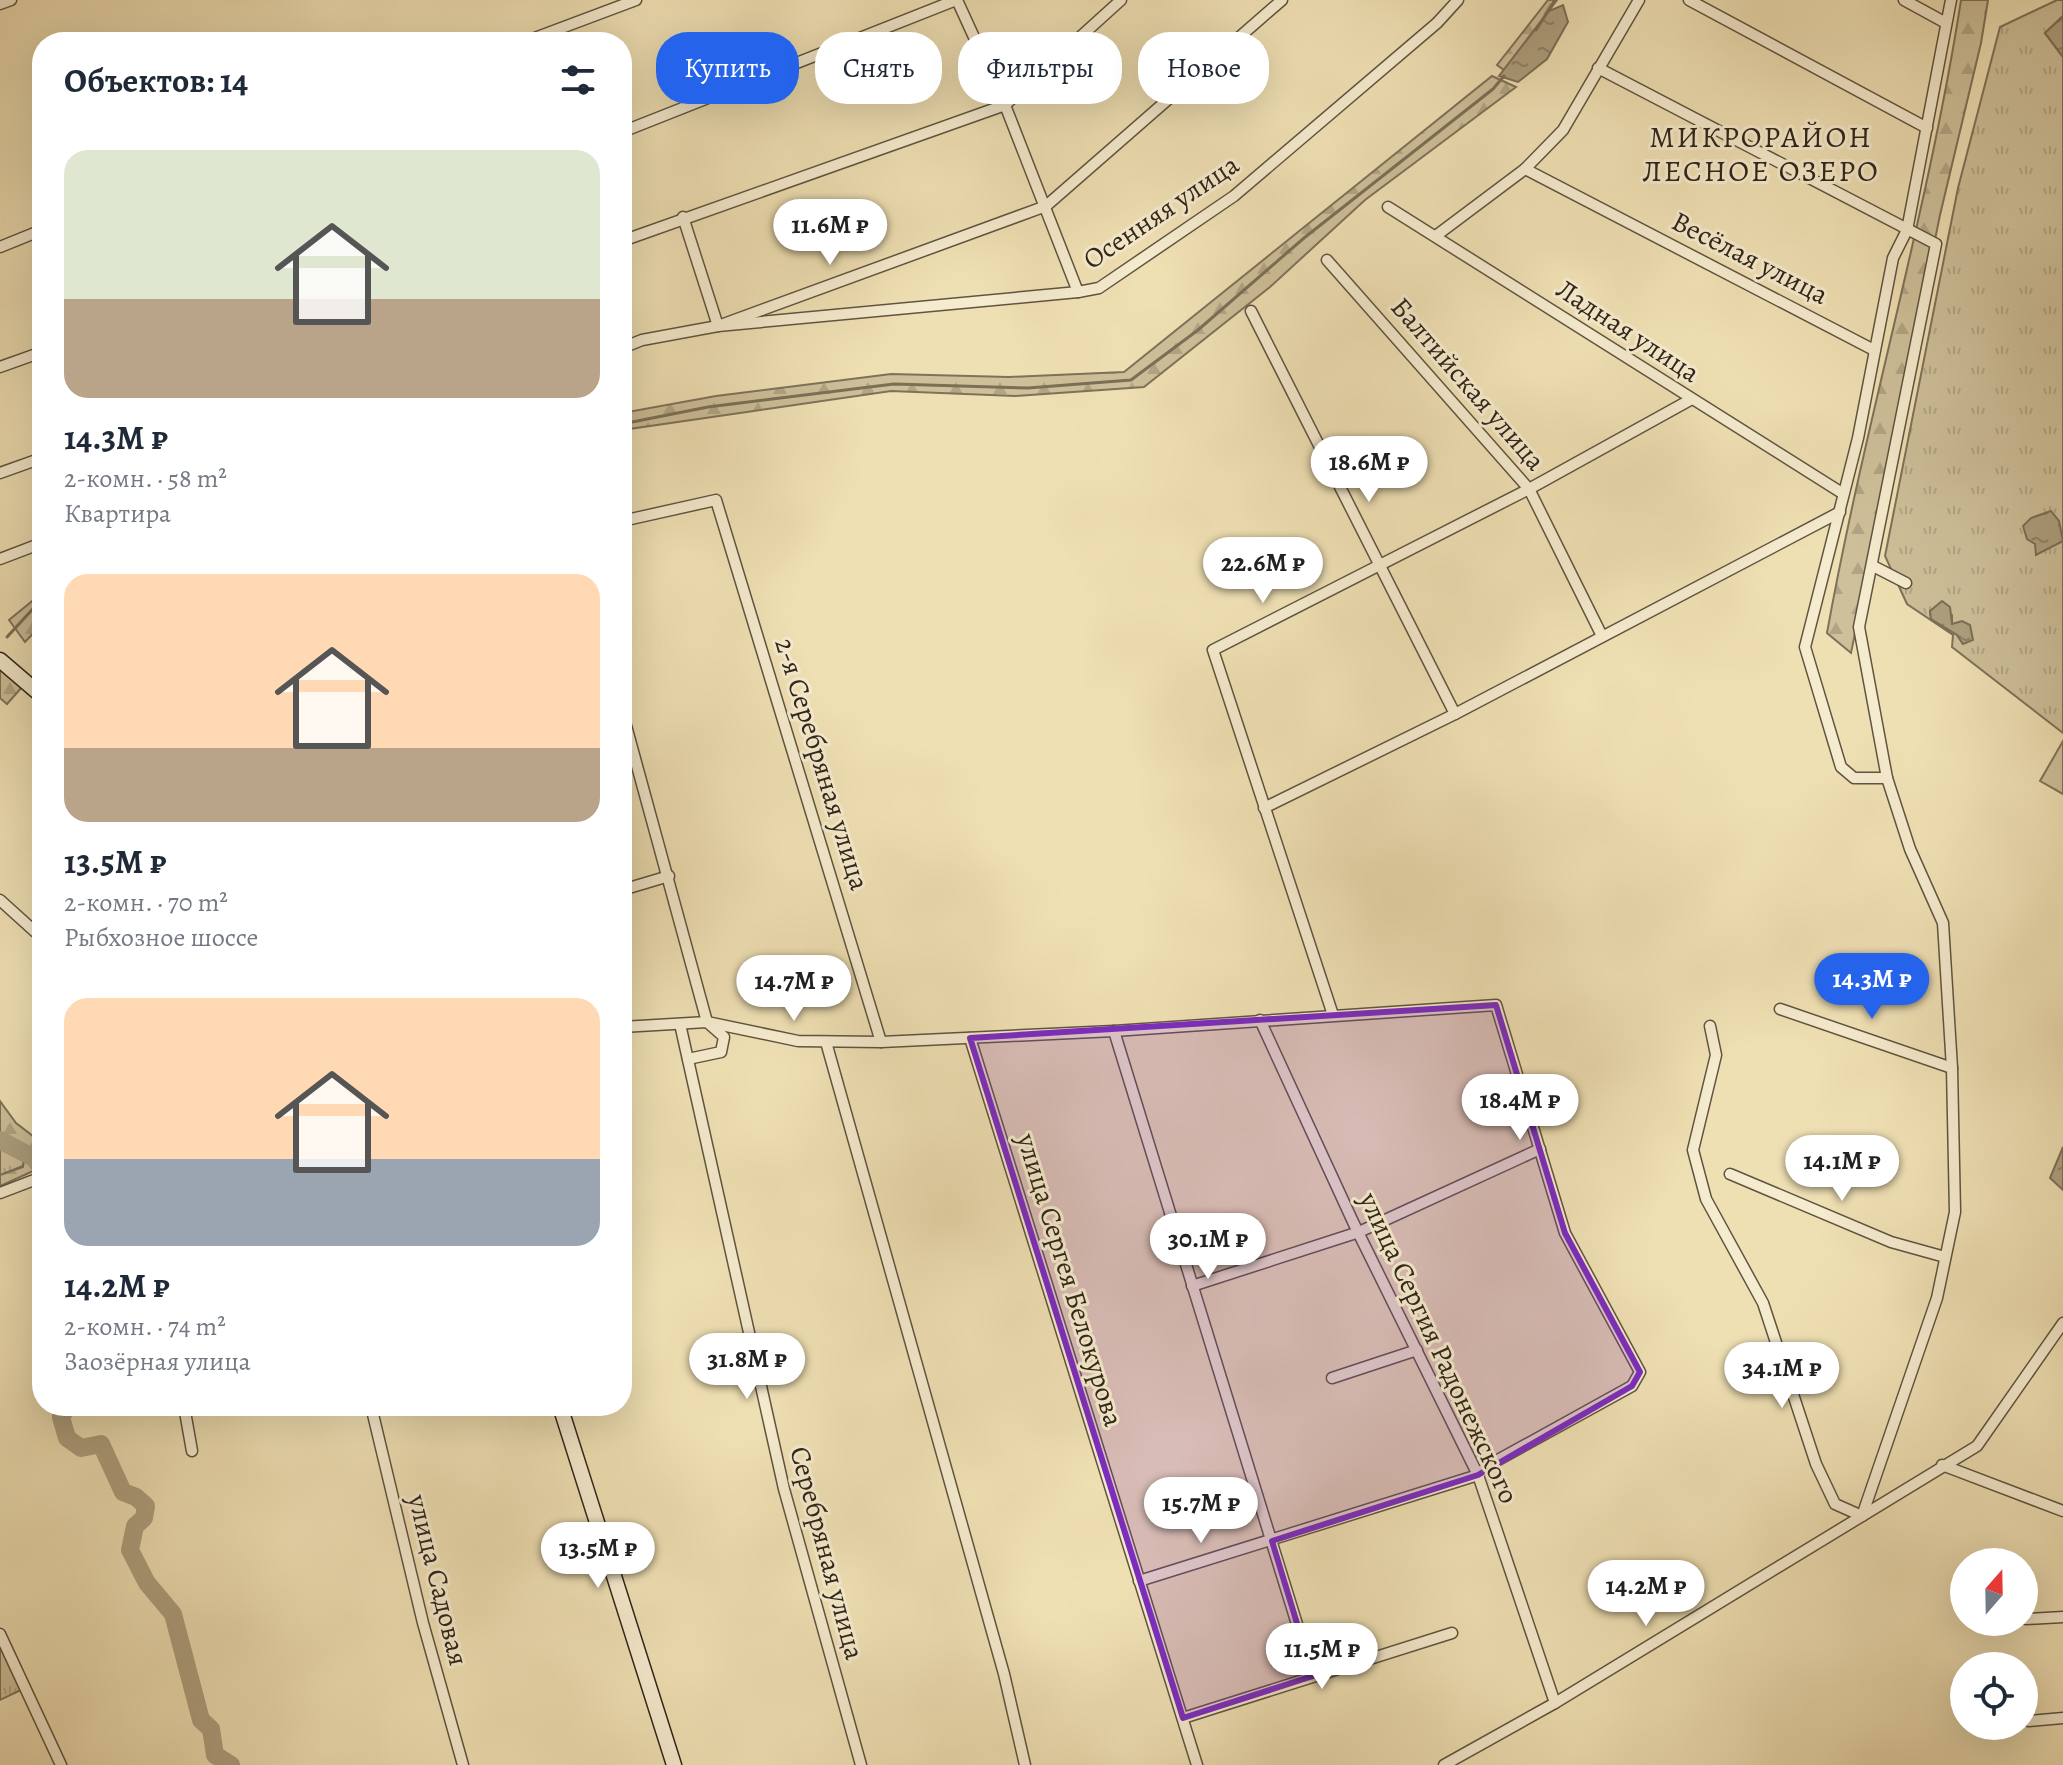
<!DOCTYPE html>
<html lang="ru">
<head>
<meta charset="utf-8">
<style>
	:root { --surface:#fff; --page:#f2f2f3; --text:#1f2937; --muted:#747a83; --accent:#2563eb }
	body { margin:0; font-family:Alegreya,serif; background:var(--page); color:var(--text); height:100vh; display:flex; flex-direction:column; font-size:30px; white-space:nowrap }
	* { box-sizing:border-box; margin:0 }
	p { font-size:26px; color:var(--muted) }
	.icon { flex:none; width:44px; height:44px; fill:none; stroke:currentColor; stroke-width:2; stroke-linecap:round; stroke-linejoin:round }
	.map { position:relative; flex:1; overflow:hidden }
	.panel { position:absolute; left:32px; top:32px; width:600px; height:1384px; display:flex; flex-direction:column; background:var(--surface); border-radius:32px; box-shadow:0 8px 32px #0002 }
	.panel>* { flex:none }
	.guide { position:absolute; left:656px; top:32px; width:760px; height:72px; display:flex; gap:16px }
	.needle { width:52px; rotate:20deg }
	.tools { position:absolute; left:1950px; top:1548px; display:grid; gap:16px }
	.tools a { display:grid; place-items:center; width:88px; height:88px; border-radius:50%; background:var(--surface); box-shadow:0 8px 32px #0002; font-size:40px }
	.price { position:absolute; translate:-50% -68px; padding:0 18px; border-radius:28px; background:#fff; color:#222; font-size:26px; line-height:52px; filter:drop-shadow(0 2px 4px #0008) }
	.price::after { content:''; position:absolute; left:50%; top:48px; width:24px; height:18px; margin-left:-12px; background:inherit; clip-path:polygon(0 0,100% 0,50% 100%) }
	.price.active { background:var(--accent); color:#fff }
	ul { padding:0; list-style:none }
	li { display:grid; align-content:center; gap:16px; height:424px; padding:0 32px }
	li span { display:grid; place-items:center; height:248px; border-radius:24px; color:#555 }
	li>.icon { margin-inline-start:auto }
	span .icon { width:144px; height:144px; fill:#fffc; stroke-width:1 }
	li b { font-size:34px }
	h2 { display:flex; justify-content:space-between; align-items:center; height:96px; padding:0 32px; font-size:34px }
	.pill { padding:0 28px; border-radius:32px; background:var(--surface); box-shadow:0 8px 32px #0002; font-size:28px; line-height:72px }
	.pill.active { background:var(--accent); color:#fff }
	.map>svg:first-child { display:block }
	.grass { fill:url(#grass-tufts); stroke:#7e725a; stroke-width:2; fill-rule:evenodd }
	.forest { fill:url(#forest-firs); stroke:#7e725a; stroke-width:2 }
	.water { fill:url(#water-ripples); stroke:#7b6f56; stroke-width:2 }
	.lines { fill:none; stroke-linecap:round; stroke-linejoin:round }
	.stream { stroke:#7b6f56; stroke-width:3 }
	.river { stroke:#aea07f; stroke-width:18 }
	.street-casing { stroke:#5f5440; stroke-width:13 }
	.secondary-casing { stroke:#2f2519; stroke-width:17 }
	.street { stroke:#f5ebce; stroke-width:10 }
	.secondary { stroke:#f5ebce; stroke-width:14 }
	.marked { fill:#7b2cbf; fill-opacity:0.2; stroke:#7b2cbf; stroke-width:6; stroke-linejoin:round }
	.labels { text-anchor:middle; dominant-baseline:central; stroke-width:6; stroke-linejoin:round; paint-order:stroke }
	.street-label { font-size:28px; fill:#2f2519; stroke:#f5ebce }
	.neighbourhood-label { font-size:30px; letter-spacing:2px; fill:#2f2519; stroke:#f5ebce }
</style>
</head>
<body>
<div class="map">
<svg width="2063" height="1765" viewBox="0 0 2063 1765">
	<defs>
		<pattern id="grass-tufts" width="24" height="20" patternUnits="userSpaceOnUse" patternTransform="scale(2)"><rect width="24" height="20" fill="#cec09a"/><path d="M3 7l-1-3M5 7V3M7 7l1-3M15 17l-1-3M17 17v-4M19 17l1-3" fill="none" stroke="#b1a584"/></pattern>
		<pattern id="forest-firs" width="22" height="20" patternUnits="userSpaceOnUse" patternTransform="scale(2)"><rect width="22" height="20" fill="#cec09a"/><path d="M5 1l3.5 6h-7zM16 11l3.5 6h-7z" fill="#b1a584"/></pattern>
		<pattern id="water-ripples" width="26" height="14" patternUnits="userSpaceOnUse" patternTransform="scale(2)"><rect width="26" height="14" fill="#aea07f"/><path d="M2 4q2-2 4 0t4 0M15 11q2-2 4 0t4 0" fill="none" stroke="#8e8267"/></pattern>
	</defs>
	<rect width="100%" height="100%" fill="#efe0b4"/>
	<filter id="stains"><feTurbulence type="fractalNoise" baseFrequency=".0025" numOctaves="4"/><feColorMatrix values="0 0 0 0 .2 0 0 0 0 .09 0 0 0 0 .02 0 0 0 .5 -.17"/></filter>
	<radialGradient id="worn" r=".72"><stop offset=".6" stop-color="#630" stop-opacity="0"/><stop offset="1" stop-color="#630" stop-opacity=".3"/></radialGradient>
	<!-- grass -->
	<g class="grass">
		<path d="M2057,0H2063V16L2045,33L2063,57V733L1952,647L1953,635L1907,604L1885,556L1958,188L2000,27ZM1930,611L1952,615V625L1963,644L1957,635L1931,619Z"/>
		<path d="M2063,741V794L2040,781Z"/>
		<path d="M0,1149L24,1160L23,1166L0,1175Z"/>
		<path d="M0,1645L21,1690L0,1700Z"/>
	</g>
	<!-- forest -->
	<g class="forest">
		<path d="M1548,0H1557L1504,70L1497,65Z"/>
		<path d="M1961,0H1988L1981,43L1940,215L1851,653L1827,633C1865,421 1928,213 1961,0Z"/>
		<path d="M1492,76L1516,87L1365,200L1270,287L1144,387L1015,396L891,391L622,430V413L716,396L891,374L1009,377L1124,372Z"/>
		<path d="M42,593V624L25,642L9,620Z"/>
		<path d="M0,669L22,687L7,704L0,698Z"/>
		<path d="M0,1101L16,1123L42,1143V1167L0,1186V1175L23,1167L24,1160L0,1149Z"/>
	</g>
	<!-- water -->
	<g class="water">
		<path d="M1563,5L1568,22L1547,59L1518,82L1499,76L1549,11Z"/>
		<path d="M2063,16V57L2045,33Z"/>
		<path d="M2051,511L2059,521L2063,541L2036,555L2035,544L2027,539L2023,526L2031,518Z"/>
		<path d="M1942,601L1950,607L1952,624L1962,621L1970,625L1973,640L1963,644L1957,635L1931,619L1930,611Z"/>
		<path d="M2063,1147V1190L2050,1178Z"/>
	</g>
	<g class="lines">
		<!-- stream -->
		<g class="stream">
			<path d="M1536,30L1555,0"/>
			<path d="M622,424L708,407L894,384L1028,388L1131,380L1198,330L1304,238L1493,89L1504,76"/>
			<path d="M7,637L42,599"/>
		</g>
		<!-- river -->
		<g class="river">
			<path d="M0,1140L34,1158L42,1169"/>
			<path d="M68,1406L61,1417L67,1438L81,1448L101,1444L123,1492L136,1497L146,1506L144,1518L135,1526L130,1550L147,1583L173,1614L201,1720L211,1729L215,1755L231,1765"/>
		</g>
		<!-- street casing -->
		<g class="street-casing">
			<g id="street">
				<path d="M957,0L1005,105L1078,292L1099,288L1234,196L1437,23L1458,0"/>
				<path d="M1639,0L1563,130L1525,169L1872,349"/>
				<path d="M1689,0L1927,128"/>
				<path d="M1904,0L1946,23"/>
				<path d="M0,4L11,0"/>
				<path d="M524,42L636,0"/>
				<path d="M1598,68L1936,244L1859,627L1887,778"/>
				<path d="M622,132L956,0"/>
				<path d="M1388,207L1842,493"/>
				<path d="M683,217L718,326L1078,292"/>
				<path d="M1437,235L1525,169"/>
				<path d="M622,241L1005,105L1121,0"/>
				<path d="M0,247L42,230"/>
				<path d="M1327,260L1529,489L1602,636"/>
				<path d="M1251,311L1455,714"/>
				<path d="M622,348L642,340L718,326L1046,206L1282,0"/>
				<path d="M0,367L42,352"/>
				<path d="M0,473L42,458"/>
				<path d="M622,521L716,500L881,1042"/>
				<path d="M0,559L42,543"/>
				<path d="M1873,566L1906,583"/>
				<path d="M622,711L707,1022L724,1037L721,1052L688,1059"/>
				<path d="M1264,808L1455,714L1840,512"/>
				<path d="M622,890L669,876"/>
				<path d="M0,900L42,938"/>
				<path d="M1780,1009L1952,1068"/>
				<path d="M1333,1015L1213,650L1529,489L1690,400"/>
				<path d="M1260,1020L1354,1224L1478,1475L1555,1703"/>
				<path d="M680,1024L784,1489L861,1765"/>
				<path d="M1710,1026L1716,1055L1693,1150L1706,1199L1763,1303L1816,1464L1835,1504L1862,1516"/>
				<path d="M622,1027L707,1022L798,1041L881,1042L1114,1031L1496,1005L1565,1233L1640,1372L1632,1386L1487,1466L1478,1475L1139,1581"/>
				<path d="M1114,1031L1313,1676"/>
				<path d="M970,1038L1197,1765"/>
				<path d="M826,1042L1004,1674L1025,1765"/>
				<path d="M1730,1174L1891,1242L1945,1257"/>
				<path d="M0,1193L42,1177"/>
				<path d="M1192,1286L1359,1232L1540,1149"/>
				<path d="M1332,1378L1417,1350"/>
				<path d="M184,1406L192,1451"/>
				<path d="M371,1406L423,1623L463,1765"/>
				<path d="M1942,1465L2063,1511"/>
				<path d="M1862,1516L1937,1298L1955,1212L1952,1068L1943,923L1910,849L1887,778H1854L1841,767L1805,647L1858,438L1893,258L1907,230L1951,0"/>
				<path d="M2026,1619L2063,1617"/>
				<path d="M0,1634L61,1765"/>
				<path d="M1183,1718L1452,1633"/>
				<path d="M2029,1721L2063,1718"/>
				<path d="M1444,1765L1555,1703L1977,1446L2063,1323"/>
			</g>
		</g>
		<!-- secondary casing -->
		<g class="secondary-casing">
			<g id="secondary">
				<path d="M0,660L42,696"/>
				<path d="M560,1406L674,1765"/>
			</g>
		</g>
		<!-- street -->
		<use href="#street" class="street"/>
		<!-- secondary -->
		<use href="#secondary" class="secondary"/>
	</g>
	<!-- marked area -->
	<path class="marked" d="M1496,1005L1565,1233L1640,1372L1632,1386L1478,1475L1272,1541L1313,1676L1183,1718L970,1038Z"/>
	<g class="labels">
		<!-- street labels -->
		<g class="street-label">
			<text transform="translate(1161 212) rotate(-34)">Осенняя улица</text>
			<text transform="translate(1750 258) rotate(27)">Весёлая улица</text>
			<text transform="translate(1628 331) rotate(33)">Ладная улица</text>
			<text transform="translate(1468 384) rotate(49)">Балтийская улица</text>
			<text transform="translate(822 764) rotate(73)">2-я Серебряная улица</text>
			<text transform="translate(1070 1280) rotate(73)">улица Сергея Белокурова</text>
			<text transform="translate(1439 1348) rotate(65)">улица Сергия Радонежского</text>
			<text transform="translate(827 1553) rotate(75)">Серебряная улица</text>
			<text transform="translate(438 1580) rotate(76)">улица Садовая</text>
		</g>
		<!-- neighbourhood labels -->
		<g class="neighbourhood-label">
			<text x="1761" y="137">МИКРОРАЙОН<tspan x="1761" dy="34">ЛЕСНОЕ ОЗЕРО</tspan></text>
		</g>
	</g>
	<rect width="100%" height="100%" filter="url(#stains)"/>
	<rect width="100%" height="100%" fill="url(#worn)"/>
</svg>
<div class="tools">
<a><svg class="needle" viewBox="-14 -14 28 28"><path d="M0-13l5 13h-10z" fill="#e53935"/><path d="M0 13l5-13h-10z" fill="#747a83"/></svg></a>
<a><svg class="icon" aria-label="locate" viewBox="0 0 24 24"><circle cx="12" cy="12" r="6"/><path d="M12 2v4M12 18v4M2 12h4M18 12h4"/></svg></a>
</div>
<b class="price" style="left:830px;top:267px">11.6M ₽</b>
<b class="price" style="left:1369px;top:504px">18.6M ₽</b>
<b class="price" style="left:1263px;top:605px">22.6M ₽</b>
<b class="price active" style="left:1872px;top:1021px">14.3M ₽</b>
<b class="price" style="left:794px;top:1023px">14.7M ₽</b>
<b class="price" style="left:1520px;top:1142px">18.4M ₽</b>
<b class="price" style="left:1842px;top:1203px">14.1M ₽</b>
<b class="price" style="left:1208px;top:1281px">30.1M ₽</b>
<b class="price" style="left:747px;top:1401px">31.8M ₽</b>
<b class="price" style="left:1782px;top:1410px">34.1M ₽</b>
<b class="price" style="left:1201px;top:1545px">15.7M ₽</b>
<b class="price" style="left:598px;top:1590px">13.5M ₽</b>
<b class="price" style="left:1646px;top:1628px">14.2M ₽</b>
<b class="price" style="left:1322px;top:1691px">11.5M ₽</b>
<div class="guide">
<a class="pill active">Купить</a>
<a class="pill">Снять</a>
<a class="pill">Фильтры</a>
<a class="pill">Новое</a>
</div>
<section class="panel">
<h2>Объектов: 14<svg class="icon" aria-label="filters" viewBox="0 0 24 24"><path d="M4 7h16M4 17h16"/><circle cx="9" cy="7" r="2"/><circle cx="15" cy="17" r="2"/></svg></h2>
<ul>
<li><span style="background:linear-gradient(#dfe7d0 60%,#b9a48a 0)"><svg class="icon" aria-label="home" viewBox="0 0 24 24"><path d="M3 11l9-7 9 7M6 9v11h12V9"/></svg></span><div><b>14.3M ₽</b><p>2-комн. · 58 m²</p><p>Квартира</p></div></li>
<li><span style="background:linear-gradient(#ffd9b3 70%,#b9a48a 0)"><svg class="icon" aria-label="home" viewBox="0 0 24 24"><path d="M3 11l9-7 9 7M6 9v11h12V9"/></svg></span><div><b>13.5M ₽</b><p>2-комн. · 70 m²</p><p>Рыбхозное шоссе</p></div></li>
<li><span style="background:linear-gradient(#ffd9b3 65%,#9aa5b1 0)"><svg class="icon" aria-label="home" viewBox="0 0 24 24"><path d="M3 11l9-7 9 7M6 9v11h12V9"/></svg></span><div><b>14.2M ₽</b><p>2-комн. · 74 m²</p><p>Заозёрная улица</p></div></li>
</ul>
</section>
</div>
</body>
</html>
